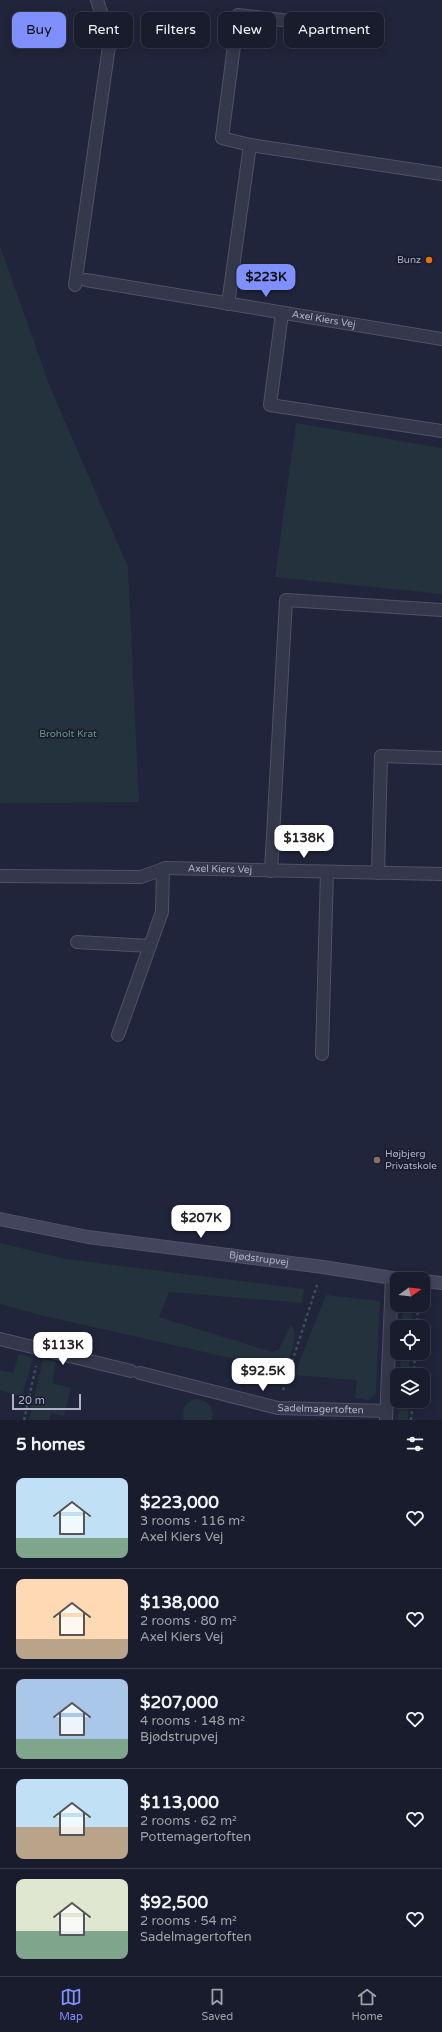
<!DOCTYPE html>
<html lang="en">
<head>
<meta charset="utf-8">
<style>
	:root { --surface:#191c2c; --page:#262938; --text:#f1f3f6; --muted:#9fa1a9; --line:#373a48; --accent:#7f8ffc }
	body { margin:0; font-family:"Varela Round",sans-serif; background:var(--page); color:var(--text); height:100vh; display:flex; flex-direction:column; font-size:15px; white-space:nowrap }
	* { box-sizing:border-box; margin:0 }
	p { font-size:13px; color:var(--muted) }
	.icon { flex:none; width:22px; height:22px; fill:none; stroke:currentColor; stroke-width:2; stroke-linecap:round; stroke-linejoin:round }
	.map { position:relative; height:1420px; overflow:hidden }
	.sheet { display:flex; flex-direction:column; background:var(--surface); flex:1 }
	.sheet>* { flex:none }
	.banner { position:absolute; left:12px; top:12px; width:418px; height:36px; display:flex; gap:8px }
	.needle { width:26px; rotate:76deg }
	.buttons { position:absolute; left:390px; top:1272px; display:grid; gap:8px }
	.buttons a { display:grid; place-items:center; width:40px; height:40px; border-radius:8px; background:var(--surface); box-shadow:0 2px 10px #0003,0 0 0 1px var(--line); font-size:20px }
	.scale { position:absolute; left:12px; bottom:10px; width:69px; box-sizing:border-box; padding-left:4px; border:2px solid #afb2c7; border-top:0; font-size:11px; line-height:14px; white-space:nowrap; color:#afb2c7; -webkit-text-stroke:3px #1a1d30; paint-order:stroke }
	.price { position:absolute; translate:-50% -34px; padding:0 9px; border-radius:8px; background:#fff; color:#222; font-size:13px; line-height:26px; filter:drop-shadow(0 1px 2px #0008) }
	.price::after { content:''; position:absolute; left:50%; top:24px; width:12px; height:9px; margin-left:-6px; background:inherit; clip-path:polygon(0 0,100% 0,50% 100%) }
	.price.active { background:var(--accent); color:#111 }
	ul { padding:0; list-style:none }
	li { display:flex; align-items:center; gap:12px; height:100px; padding:0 16px }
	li+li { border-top:1px solid var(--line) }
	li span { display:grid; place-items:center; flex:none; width:112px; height:80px; border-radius:8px; color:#555 }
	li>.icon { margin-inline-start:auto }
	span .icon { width:48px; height:48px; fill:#fffc; stroke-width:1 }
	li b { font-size:17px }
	h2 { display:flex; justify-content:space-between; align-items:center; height:48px; padding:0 16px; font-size:17px }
	.chip { padding:0 14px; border-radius:8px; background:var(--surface); box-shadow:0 2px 10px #0003,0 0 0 1px var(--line); font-size:14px; line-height:36px }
	.chip.active { background:var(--accent); color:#111 }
	.dock { display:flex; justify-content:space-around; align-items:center; height:56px; border-top:1px solid var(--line); background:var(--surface); font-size:11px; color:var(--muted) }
	.dock a { display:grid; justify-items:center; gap:2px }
	.dock .active { color:var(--accent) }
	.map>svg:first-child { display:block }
	.green { fill:#23323c }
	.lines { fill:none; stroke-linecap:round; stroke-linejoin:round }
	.lane-casing { stroke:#4f5266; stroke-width:14 }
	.street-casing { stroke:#4f5266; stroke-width:14 }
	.secondary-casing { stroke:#4f5266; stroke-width:14 }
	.path { stroke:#3d4e56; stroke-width:2.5; stroke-dasharray:3 3; stroke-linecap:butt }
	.lane { stroke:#34384b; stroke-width:12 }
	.street { stroke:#34384b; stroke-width:12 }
	.secondary { stroke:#42455e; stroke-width:12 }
	.food-dot { fill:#e8710a; stroke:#1a1d30; stroke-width:1.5 }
	.education-dot { fill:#8d6e63; stroke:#1a1d30; stroke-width:1.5 }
	.labels { text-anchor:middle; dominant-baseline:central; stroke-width:3.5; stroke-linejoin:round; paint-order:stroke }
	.poi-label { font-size:10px; fill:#afb2c7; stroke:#1a1d30; text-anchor:end }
	.street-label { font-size:10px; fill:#afb2c7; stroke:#1a1d30 }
	.park-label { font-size:10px; fill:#65997f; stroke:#1a1d30 }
</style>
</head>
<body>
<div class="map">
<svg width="442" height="1420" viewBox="0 0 442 1420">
	<rect width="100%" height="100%" fill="#21253b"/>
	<!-- green -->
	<g class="green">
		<path d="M0,246L50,387L128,567L139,802L0,803Z"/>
		<path d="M296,423L442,448V594L275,577Z"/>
		<path d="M0,1243L66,1259L304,1289L302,1303L169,1292L159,1317L272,1352L279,1349L291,1325C301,1337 289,1357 284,1370L40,1315L0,1304Z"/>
		<path d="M326,1295L380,1301L376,1393L369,1400L355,1398L357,1380L294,1375Z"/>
		<path d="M403,1305H412L411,1327H402Z"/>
		<path d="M401,1353H410L409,1375H400Z"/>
		<path d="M19,1354L33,1358L22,1396L0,1390V1370L13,1373Z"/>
		<path d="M43,1359L56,1362L52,1383L71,1388L64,1416L51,1413L49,1420H29Z"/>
		<path d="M195,1399C207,1399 216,1408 211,1420H184C181,1410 185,1402 195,1399Z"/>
		<path d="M399,1401H408V1420H398Z"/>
	</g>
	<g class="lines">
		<!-- lane casing -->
		<g class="lane-casing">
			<g id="lane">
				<path d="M250,145L222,138L238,15L291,21"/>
				<path d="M75,285L110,39L97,0"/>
				<path d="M228,304L250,145L442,174"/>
				<path d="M282,313L270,405L442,431"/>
				<path d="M271,871L286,600L442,610"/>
				<path d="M378,873L381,756L442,758"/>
				<path d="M1,876L141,877L166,868"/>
				<path d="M77,942L150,946"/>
				<path d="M118,1035L162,912L163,869"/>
				<path d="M322,1054L327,872"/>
			</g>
		</g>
		<!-- street casing -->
		<g class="street-casing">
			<g id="street">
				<path id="s1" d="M86,280L442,339"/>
				<path id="s2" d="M166,868L442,874"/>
				<path d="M0,1339L131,1371"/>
				<path id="s3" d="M140,1373L278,1408L386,1411"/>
				<path d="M386,1420L392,1278"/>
			</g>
		</g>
		<!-- secondary casing -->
		<g class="secondary-casing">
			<g id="secondary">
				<path id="s4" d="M0,1219L88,1237L323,1267L399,1279"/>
				<path d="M423,1281L442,1283"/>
			</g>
		</g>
		<!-- path -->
		<g class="path">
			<path d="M417,1327L418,1305"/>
			<path d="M414,1375L415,1353"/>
			<path d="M283,1390L317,1285"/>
			<path d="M24,1420L36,1366"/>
			<path d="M411,1420L413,1401"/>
		</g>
		<!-- lane -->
		<use href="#lane" class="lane"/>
		<!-- street -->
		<use href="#street" class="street"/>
		<!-- secondary -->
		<use href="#secondary" class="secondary"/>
	</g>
	<!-- markers -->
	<circle class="food-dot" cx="429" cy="260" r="4"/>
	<circle class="education-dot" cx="377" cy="1160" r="4"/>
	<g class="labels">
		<!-- poi labels -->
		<g class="poi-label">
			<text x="421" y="260">Bunz</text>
			<text x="385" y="1154" text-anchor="start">Højbjerg<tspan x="385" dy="12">Privatskole</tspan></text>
		</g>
		<!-- street labels -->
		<g class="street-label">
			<text stroke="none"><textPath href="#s1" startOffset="241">Axel Kiers Vej</textPath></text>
			<text stroke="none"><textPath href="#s2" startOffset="54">Axel Kiers Vej</textPath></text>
			<text stroke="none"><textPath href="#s4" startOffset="262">Bjødstrupvej</textPath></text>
			<text stroke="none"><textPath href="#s3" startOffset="185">Sadelmagertoften</textPath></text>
		</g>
		<!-- park labels -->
		<g class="park-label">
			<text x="68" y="734">Broholt Krat</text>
		</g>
	</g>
</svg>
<div class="buttons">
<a><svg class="needle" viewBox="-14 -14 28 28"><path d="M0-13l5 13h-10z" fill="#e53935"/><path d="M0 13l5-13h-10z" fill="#9fa1a9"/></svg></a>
<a><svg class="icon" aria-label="locate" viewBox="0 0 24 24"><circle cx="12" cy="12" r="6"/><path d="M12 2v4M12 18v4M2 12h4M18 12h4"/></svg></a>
<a><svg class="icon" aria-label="layers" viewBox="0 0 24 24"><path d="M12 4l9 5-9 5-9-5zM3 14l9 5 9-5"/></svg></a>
</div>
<div class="scale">20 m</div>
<b class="price active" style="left:266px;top:298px">$223K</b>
<b class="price" style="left:304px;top:859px">$138K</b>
<b class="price" style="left:201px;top:1239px">$207K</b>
<b class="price" style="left:63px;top:1366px">$113K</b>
<b class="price" style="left:263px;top:1392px">$92.5K</b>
<div class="banner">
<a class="chip active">Buy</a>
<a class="chip">Rent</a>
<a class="chip">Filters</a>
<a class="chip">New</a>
<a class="chip">Apartment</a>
</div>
</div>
<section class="sheet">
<h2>5 homes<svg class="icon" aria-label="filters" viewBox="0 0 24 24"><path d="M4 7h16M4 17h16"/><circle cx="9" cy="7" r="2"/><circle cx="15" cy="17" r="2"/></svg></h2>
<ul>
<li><span style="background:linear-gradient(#bfe0f5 75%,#7fa58c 0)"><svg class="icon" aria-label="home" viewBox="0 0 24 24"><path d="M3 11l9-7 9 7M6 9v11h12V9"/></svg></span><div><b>$223,000</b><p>3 rooms · 116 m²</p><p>Axel Kiers Vej</p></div><svg class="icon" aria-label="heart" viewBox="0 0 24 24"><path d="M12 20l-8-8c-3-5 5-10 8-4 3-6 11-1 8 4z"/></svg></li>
<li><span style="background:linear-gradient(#ffd9b3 75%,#b9a48a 0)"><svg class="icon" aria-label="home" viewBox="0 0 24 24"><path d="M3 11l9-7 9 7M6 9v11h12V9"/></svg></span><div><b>$138,000</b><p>2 rooms · 80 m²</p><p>Axel Kiers Vej</p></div><svg class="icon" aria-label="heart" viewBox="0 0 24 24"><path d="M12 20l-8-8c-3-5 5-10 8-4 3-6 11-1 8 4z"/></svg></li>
<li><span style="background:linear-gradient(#a9c7e8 75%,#7fa58c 0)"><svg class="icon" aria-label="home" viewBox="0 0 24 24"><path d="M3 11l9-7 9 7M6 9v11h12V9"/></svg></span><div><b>$207,000</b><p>4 rooms · 148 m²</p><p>Bjødstrupvej</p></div><svg class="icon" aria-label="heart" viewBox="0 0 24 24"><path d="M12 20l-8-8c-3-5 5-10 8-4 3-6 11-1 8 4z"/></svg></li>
<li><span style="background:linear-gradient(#bfe0f5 60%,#b9a48a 0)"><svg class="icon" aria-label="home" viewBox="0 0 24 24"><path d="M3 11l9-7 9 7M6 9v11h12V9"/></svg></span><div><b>$113,000</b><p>2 rooms · 62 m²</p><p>Pottemagertoften</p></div><svg class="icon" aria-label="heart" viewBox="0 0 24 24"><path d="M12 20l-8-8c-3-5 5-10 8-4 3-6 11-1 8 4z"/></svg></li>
<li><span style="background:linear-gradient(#dfe7d0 65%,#7fa58c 0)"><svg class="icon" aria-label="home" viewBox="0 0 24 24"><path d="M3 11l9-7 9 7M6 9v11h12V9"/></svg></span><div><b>$92,500</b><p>2 rooms · 54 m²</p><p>Sadelmagertoften</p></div><svg class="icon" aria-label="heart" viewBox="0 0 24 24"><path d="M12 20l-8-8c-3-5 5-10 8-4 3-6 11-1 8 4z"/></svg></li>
</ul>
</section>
<nav class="dock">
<a class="active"><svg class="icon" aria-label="map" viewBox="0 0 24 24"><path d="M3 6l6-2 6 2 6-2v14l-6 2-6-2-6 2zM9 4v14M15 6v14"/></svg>Map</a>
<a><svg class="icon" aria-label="saved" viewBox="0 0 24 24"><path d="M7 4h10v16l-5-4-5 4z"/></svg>Saved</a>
<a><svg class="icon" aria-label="home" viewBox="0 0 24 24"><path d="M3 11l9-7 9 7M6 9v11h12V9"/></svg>Home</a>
</nav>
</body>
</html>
